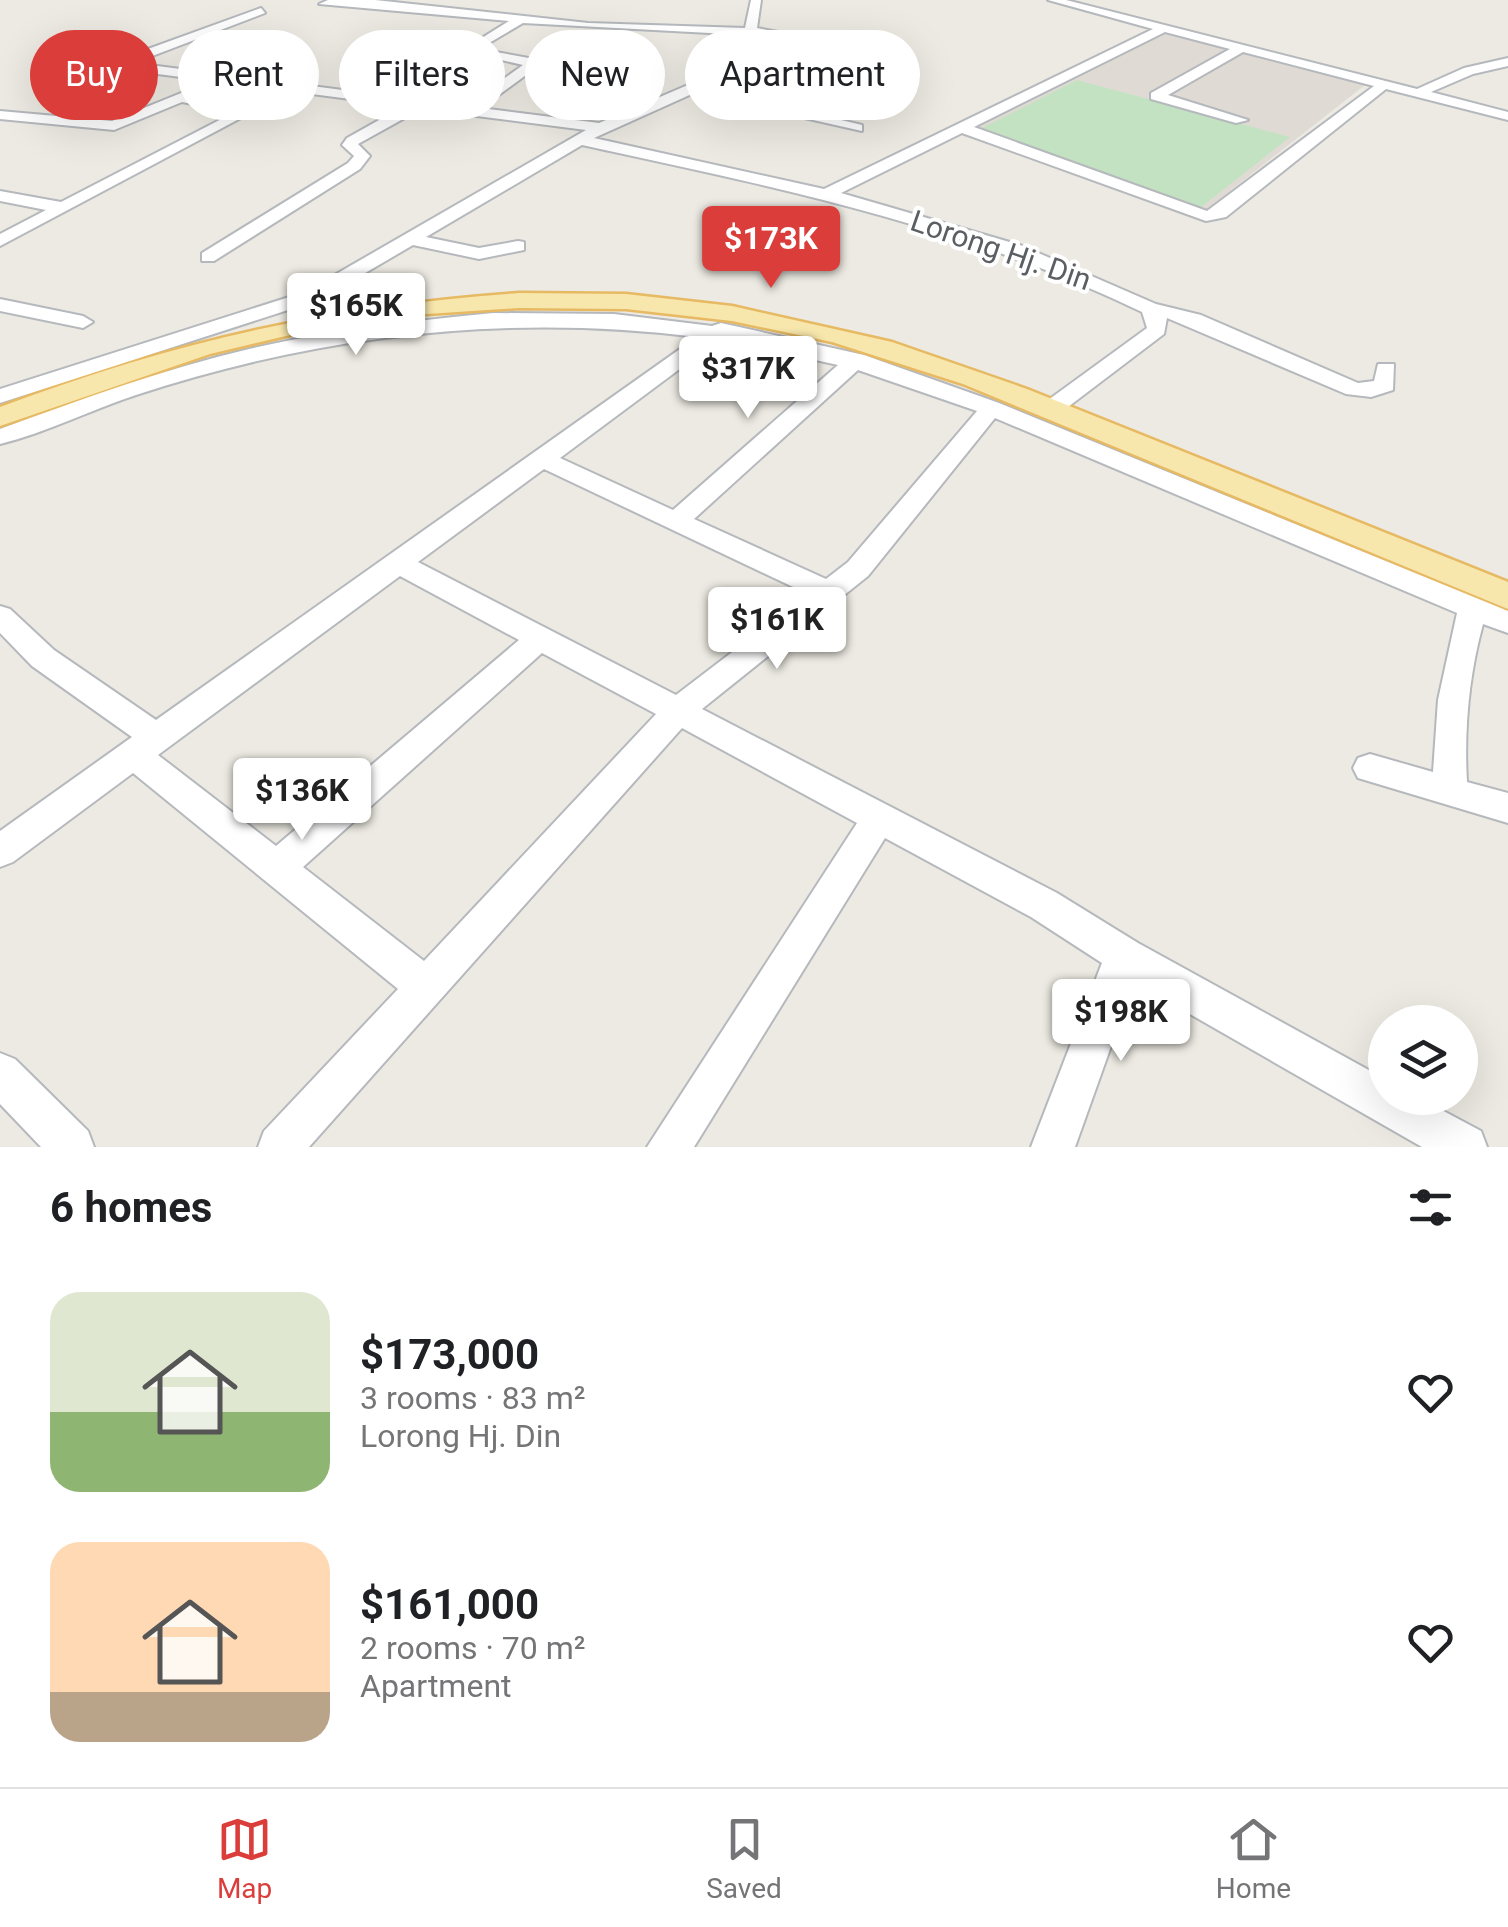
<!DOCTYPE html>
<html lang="en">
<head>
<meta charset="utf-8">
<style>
	:root { --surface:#fff; --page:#f6f6f6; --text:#202124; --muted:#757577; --line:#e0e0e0; --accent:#db3d3a }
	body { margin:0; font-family:Roboto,sans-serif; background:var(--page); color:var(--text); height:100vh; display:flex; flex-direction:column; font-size:38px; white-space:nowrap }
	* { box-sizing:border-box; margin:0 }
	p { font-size:32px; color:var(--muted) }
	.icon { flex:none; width:55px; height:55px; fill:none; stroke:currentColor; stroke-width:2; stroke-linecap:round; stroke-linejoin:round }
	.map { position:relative; height:1147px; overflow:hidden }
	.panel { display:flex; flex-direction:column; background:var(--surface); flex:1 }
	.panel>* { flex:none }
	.banner { position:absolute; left:30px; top:30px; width:1000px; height:90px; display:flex; gap:20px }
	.controls { position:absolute; left:1368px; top:1005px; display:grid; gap:20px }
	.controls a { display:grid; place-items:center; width:110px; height:110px; border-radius:50%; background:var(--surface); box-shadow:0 10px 40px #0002; font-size:50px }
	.price { position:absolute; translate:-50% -85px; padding:0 22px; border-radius:10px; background:#fff; color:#222; font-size:32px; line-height:65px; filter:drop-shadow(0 2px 5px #0008) }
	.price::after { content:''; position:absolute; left:50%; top:60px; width:30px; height:22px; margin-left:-15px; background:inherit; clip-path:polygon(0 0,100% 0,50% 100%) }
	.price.active { background:var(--accent); color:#fff }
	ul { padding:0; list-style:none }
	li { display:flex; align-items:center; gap:30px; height:250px; padding:0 50px }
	li span { display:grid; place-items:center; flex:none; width:280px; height:200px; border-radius:30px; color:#555 }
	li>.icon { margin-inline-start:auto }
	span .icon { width:120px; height:120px; fill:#fffc; stroke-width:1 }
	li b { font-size:42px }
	h2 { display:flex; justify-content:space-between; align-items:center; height:120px; padding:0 50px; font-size:42px }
	.chip { padding:0 35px; border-radius:45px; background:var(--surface); box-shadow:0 10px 40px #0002; font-size:35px; line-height:90px }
	.chip.active { background:var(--accent); color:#fff }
	.tabs { display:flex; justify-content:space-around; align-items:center; height:140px; border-top:2px solid var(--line); background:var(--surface); font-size:28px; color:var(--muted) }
	.tabs a { display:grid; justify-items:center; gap:5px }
	.tabs .active { color:var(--accent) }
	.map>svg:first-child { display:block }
	.education { fill:#dfdbd4 }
	.green { fill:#c3e2c1 }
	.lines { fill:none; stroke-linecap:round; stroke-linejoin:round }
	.minor-casing { stroke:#b5b8bc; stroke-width:4 }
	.major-casing { stroke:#e6b962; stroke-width:5 }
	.minor { fill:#fff; fill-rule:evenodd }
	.major { fill:#f8e7ac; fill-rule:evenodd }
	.labels { text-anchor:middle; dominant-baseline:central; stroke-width:8; stroke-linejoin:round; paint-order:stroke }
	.far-street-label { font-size:30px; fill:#5b5e62; stroke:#fff }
</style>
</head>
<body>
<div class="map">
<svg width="1508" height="1147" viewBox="0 0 1508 1147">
	<rect width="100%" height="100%" fill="#eceae2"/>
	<!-- education -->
	<path class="education" d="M1161,31L1365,85L1203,212L972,129Z"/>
	<!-- green -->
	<path class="green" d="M1077,80L1290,137L1200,208L980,129Z"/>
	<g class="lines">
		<!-- minor casing -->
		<g class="minor-casing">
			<g id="minor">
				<path d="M328,0H375L588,23L745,28L751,0H761L757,28L778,32L759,35L763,50L757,58L860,72L854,76L751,65L706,88L862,125V131L694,93L594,138L824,189L1153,29L1048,0H1066L1417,89L1464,68L1508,58V66L1473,74L1431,92L1508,112V120L1386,89L1226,217L1206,221L962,133L841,193L1020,245L1156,304L1201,315L1358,383L1374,381L1378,364H1394L1393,390L1371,397L1346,394L1167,318L1164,334L1060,413H1044V403L1147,328L1142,312C963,225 775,187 582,145L426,237L479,248L518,241L524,242V250L479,259L413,245L319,300L0,403V389L305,292L586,130L421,109L358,144L370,156L360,169L214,261H202V253L348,163L354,156L342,145L347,138L404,106L119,69L113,65L115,61L261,8L265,13L134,63L466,106L523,65L461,51L509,21L319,4ZM523,23L747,35L751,50L737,64L599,123L481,108L537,67L567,70L573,66L479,49ZM1165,32L1230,49L1151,93V99L1236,123L1248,120L1168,95L1243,52L1374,86L1207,211L974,127Z"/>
				<path d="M196,87L203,91L195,96L256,110L0,246V234L46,210L0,201V191L61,202L235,112L182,102L114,130L0,119V111L112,121Z"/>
				<path d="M0,299L83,316L93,322L83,328L0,311Z"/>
				<path d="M493,313L614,314L712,326L721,323L864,355L999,403L1508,611V633L1483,624C1469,675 1464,729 1467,782L1508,793V823L1358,778L1353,768L1358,758L1370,754L1433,772L1438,700L1457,613L995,418L868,576L702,709L1057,893L1138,943L1385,1079V1098H1419L1481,1131L1487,1147H1422L1134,982L1075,1147H1031L1102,963L1031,917L885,838L694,1147H647L857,823L682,728L309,1147H258L264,1131L398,989L133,773L13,862L0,867V831L132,737L32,666L0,633V606L10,609L54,650L156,720L697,337C506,313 319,335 136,395C90,410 46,433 0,444V429C82,399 164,369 249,349C330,330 411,321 493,313ZM720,339L838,365L673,510L560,458ZM858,370L977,411L848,562L826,579L694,519ZM544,469L808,594L676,695L418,562ZM400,576L519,640L276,846L158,755ZM542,653L656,714L424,961L303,867Z"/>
				<path d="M0,1053L15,1059L88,1131L94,1147H41L0,1104Z"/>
			</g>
		</g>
		<!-- major casing -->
		<g class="major-casing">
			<path id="major" d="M519,293L626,294L732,306L892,342L1027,389L1508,582V609L963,384L832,342L732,321L626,309L519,308L412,315L307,331L210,354L0,426V407C176,341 331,306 519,293Z"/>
		</g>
		<!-- minor -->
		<use href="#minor" class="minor"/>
		<!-- major -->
		<use href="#major" class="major"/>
	</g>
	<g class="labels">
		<!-- far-street labels -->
		<g class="far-street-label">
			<text transform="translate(1001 250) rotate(19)">Lorong Hj. Din</text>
		</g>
	</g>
</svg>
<div class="controls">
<a><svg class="icon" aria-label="layers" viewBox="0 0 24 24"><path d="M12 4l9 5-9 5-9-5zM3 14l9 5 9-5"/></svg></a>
</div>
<b class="price active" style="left:771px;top:291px">$173K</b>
<b class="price" style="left:356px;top:358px">$165K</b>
<b class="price" style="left:748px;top:421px">$317K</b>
<b class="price" style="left:777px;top:672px">$161K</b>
<b class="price" style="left:302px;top:843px">$136K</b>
<b class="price" style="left:1121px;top:1064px">$198K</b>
<div class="banner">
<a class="chip active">Buy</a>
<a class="chip">Rent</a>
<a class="chip">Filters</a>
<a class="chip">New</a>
<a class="chip">Apartment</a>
</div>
</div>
<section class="panel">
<h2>6 homes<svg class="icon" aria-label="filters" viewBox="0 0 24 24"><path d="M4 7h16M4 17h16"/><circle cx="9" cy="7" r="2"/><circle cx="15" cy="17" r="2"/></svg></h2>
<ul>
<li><span style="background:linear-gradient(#dfe7d0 60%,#8fb573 0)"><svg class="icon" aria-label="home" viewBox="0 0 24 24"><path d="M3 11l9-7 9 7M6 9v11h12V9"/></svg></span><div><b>$173,000</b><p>3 rooms · 83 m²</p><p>Lorong Hj. Din</p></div><svg class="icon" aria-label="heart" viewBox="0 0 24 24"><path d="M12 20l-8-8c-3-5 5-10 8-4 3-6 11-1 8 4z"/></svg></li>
<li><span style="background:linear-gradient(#ffd9b3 75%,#b9a48a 0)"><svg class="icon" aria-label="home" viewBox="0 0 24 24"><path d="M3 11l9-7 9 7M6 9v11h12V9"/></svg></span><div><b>$161,000</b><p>2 rooms · 70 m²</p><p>Apartment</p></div><svg class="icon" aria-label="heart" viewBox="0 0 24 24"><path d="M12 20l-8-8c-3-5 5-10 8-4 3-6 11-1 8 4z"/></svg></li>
</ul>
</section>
<nav class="tabs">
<a class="active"><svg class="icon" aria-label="map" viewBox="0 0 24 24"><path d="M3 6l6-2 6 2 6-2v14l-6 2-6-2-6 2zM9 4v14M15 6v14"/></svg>Map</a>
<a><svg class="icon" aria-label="saved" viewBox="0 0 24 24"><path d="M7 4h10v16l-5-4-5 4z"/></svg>Saved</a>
<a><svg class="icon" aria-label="home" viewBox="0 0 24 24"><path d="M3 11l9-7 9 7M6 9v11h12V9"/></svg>Home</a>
</nav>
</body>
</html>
